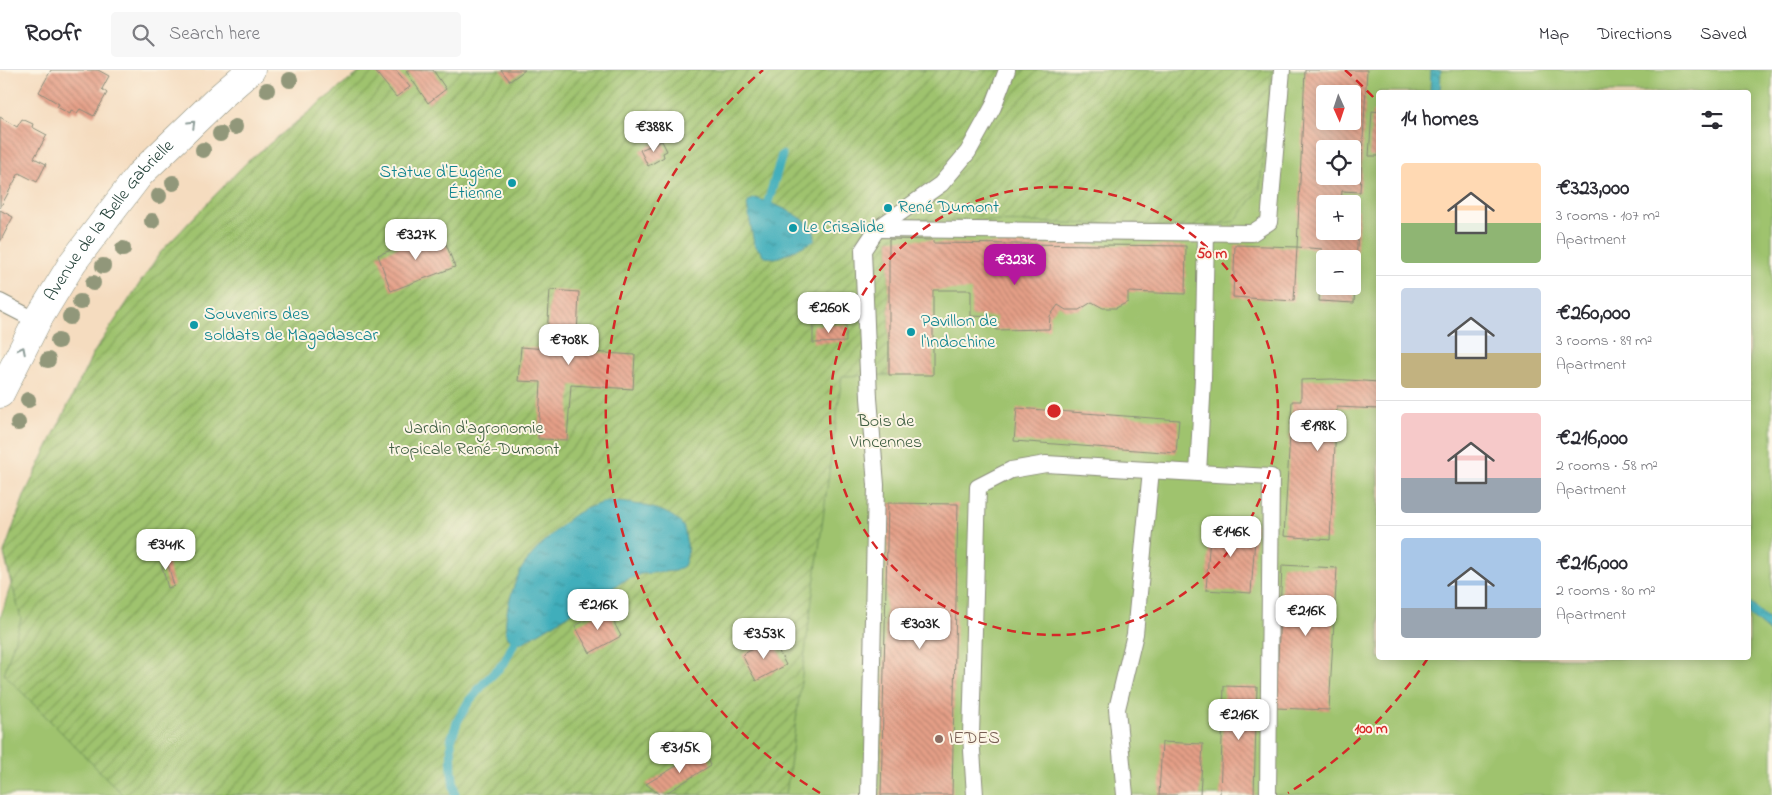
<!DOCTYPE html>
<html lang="en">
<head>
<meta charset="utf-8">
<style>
	:root { --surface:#fff; --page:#f7f7f7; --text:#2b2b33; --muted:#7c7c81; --line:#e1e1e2; --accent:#b5179e }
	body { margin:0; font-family:"Indie Flower",sans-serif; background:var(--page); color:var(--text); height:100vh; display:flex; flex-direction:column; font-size:19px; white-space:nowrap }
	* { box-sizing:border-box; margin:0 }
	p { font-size:16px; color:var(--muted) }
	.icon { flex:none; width:28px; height:28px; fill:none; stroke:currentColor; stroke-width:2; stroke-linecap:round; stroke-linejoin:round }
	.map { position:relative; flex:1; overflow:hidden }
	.details { position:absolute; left:1376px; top:20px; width:375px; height:570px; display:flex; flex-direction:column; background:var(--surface); border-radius:5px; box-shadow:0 2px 12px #0003 }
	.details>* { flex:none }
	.needle { width:32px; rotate:177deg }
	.tools { position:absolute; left:1316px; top:15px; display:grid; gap:10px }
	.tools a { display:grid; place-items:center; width:45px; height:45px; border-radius:5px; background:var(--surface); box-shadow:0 2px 12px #0003; font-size:25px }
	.price { position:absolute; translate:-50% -42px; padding:0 11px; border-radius:10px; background:#fff; color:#222; font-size:16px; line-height:32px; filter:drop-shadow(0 1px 2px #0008) }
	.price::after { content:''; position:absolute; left:50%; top:30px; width:15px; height:11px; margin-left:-8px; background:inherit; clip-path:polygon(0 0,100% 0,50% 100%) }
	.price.active { background:var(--accent); color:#fff }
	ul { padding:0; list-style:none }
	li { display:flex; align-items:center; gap:15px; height:125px; padding:0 25px }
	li+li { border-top:1px solid var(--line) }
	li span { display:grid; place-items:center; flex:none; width:140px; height:100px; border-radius:5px; color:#555 }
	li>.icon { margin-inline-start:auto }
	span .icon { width:60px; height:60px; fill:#fffc; stroke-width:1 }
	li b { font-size:21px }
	h2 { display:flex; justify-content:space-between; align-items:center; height:60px; padding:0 25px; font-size:21px }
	header { display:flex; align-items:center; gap:30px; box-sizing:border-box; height:70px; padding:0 25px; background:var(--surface); border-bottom:1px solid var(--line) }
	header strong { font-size:24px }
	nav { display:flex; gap:28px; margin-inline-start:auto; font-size:18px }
	.search { width:350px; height:45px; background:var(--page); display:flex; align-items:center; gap:12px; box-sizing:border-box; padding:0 18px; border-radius:5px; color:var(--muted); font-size:19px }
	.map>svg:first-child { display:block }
	.park { fill:#9fc36e; stroke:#5f8051; fill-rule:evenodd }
	.garden { fill:url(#garden-furrows); stroke:#5f8051 }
	.water { fill:url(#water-ripples); stroke:#2f7678 }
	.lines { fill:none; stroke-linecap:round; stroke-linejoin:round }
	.stream { stroke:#3faebb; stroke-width:9 }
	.building { fill:url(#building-back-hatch); fill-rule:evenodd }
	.service-casing { stroke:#8a8c7a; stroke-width:18 }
	.minor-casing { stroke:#8a8c7a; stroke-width:29 }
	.service { stroke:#fff; stroke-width:16 }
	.minor { stroke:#fff; stroke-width:28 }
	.tree { fill:#91977a }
	.oneway { stroke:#8f9e9a }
	.ring { fill:none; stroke:#d62828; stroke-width:2.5; stroke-dasharray:9 6 }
	.culture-dot { fill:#0f9aa8; stroke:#fcf5e5; stroke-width:2 }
	.education-dot { fill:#8d6e63; stroke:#fcf5e5; stroke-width:2 }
	.labels { text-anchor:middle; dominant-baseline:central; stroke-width:4; stroke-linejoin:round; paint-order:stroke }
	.culture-label { font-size:18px; fill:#0d838f; stroke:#fcf5e5; text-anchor:start }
	.street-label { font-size:18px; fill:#1f3d34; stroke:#fcf5e5 }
	.park-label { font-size:18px; fill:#3f5e42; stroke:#fcf5e5 }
	.education-label { font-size:18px; fill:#785e54; stroke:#fcf5e5; text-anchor:start }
	.centre { fill:#d62828; stroke:#fcf5e5; stroke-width:2.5 }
	.ring-label { font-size:15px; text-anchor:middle; font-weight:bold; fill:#d62828; stroke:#fcf5e5; stroke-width:4; stroke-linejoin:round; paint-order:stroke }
</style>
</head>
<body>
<header>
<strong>Roofr</strong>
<div class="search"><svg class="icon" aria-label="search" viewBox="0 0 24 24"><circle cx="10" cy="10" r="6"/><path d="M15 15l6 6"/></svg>Search here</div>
<nav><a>Map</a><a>Directions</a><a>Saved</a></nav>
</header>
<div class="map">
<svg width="1772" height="725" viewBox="0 0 1772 725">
	<defs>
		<pattern id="garden-furrows" width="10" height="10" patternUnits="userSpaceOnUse" patternTransform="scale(1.25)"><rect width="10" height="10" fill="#9fc36e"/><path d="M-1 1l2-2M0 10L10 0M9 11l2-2" fill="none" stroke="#81a05b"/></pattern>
		<pattern id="water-ripples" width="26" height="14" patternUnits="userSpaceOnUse" patternTransform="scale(1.25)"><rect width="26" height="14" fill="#3faebb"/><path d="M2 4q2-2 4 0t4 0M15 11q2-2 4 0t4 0" fill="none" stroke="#348f99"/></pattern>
		<pattern id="building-back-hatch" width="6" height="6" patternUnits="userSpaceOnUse" patternTransform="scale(1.25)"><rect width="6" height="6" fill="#e59f87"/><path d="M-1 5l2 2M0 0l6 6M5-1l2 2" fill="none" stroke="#b9836f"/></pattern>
	</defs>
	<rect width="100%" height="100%" fill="#fcf5e5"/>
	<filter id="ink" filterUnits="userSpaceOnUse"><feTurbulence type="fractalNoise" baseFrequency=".02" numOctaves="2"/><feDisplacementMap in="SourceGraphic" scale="10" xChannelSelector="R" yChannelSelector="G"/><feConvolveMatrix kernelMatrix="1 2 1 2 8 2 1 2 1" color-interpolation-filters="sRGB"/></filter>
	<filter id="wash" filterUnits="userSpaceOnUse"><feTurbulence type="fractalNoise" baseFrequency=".0096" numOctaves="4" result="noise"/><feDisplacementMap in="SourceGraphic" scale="20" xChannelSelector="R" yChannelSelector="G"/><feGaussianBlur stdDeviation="1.12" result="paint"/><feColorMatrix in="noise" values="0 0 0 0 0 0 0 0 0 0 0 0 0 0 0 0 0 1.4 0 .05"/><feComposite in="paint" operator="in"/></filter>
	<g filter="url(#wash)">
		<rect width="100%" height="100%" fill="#f5dcbf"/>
		<!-- park -->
		<path class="park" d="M363,0H1772V725H0V549L11,514L4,483L25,424L93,284L160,183L246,93L325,29ZM1379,22H1749V588H1379ZM1325,24H1352V51H1325ZM1325,79H1352V106H1325ZM1325,134H1352V161H1325ZM1325,189H1352V216H1325Z"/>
		<!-- garden -->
		<path class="garden" d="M363,0H1272L1260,119L1235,151L1205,157L920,149L889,169V305L842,306L786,725H123L4,604L21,549L4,483L25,424L93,284L160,183L246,93L325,29Z"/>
		<!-- water -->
		<g class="water">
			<path d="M1431,0H1441L1440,22H1430Z"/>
			<path d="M755,128C770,132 823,151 814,171L780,187L775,188L765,187L754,174L747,135L749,131Z"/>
			<path d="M608,431C629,433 668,436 682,455C685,458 685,465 686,470C689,480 688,486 684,496L675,501L641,504L624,511L522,573H514C512,571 510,570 508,568C500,554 514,511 522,498C531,483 556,460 570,448C581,439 595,435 608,431Z"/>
			<path d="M1749,532L1772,552V565L1749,545Z"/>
		</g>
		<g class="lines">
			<!-- stream -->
			<g class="stream">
				<path d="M768,132L782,85"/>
				<path d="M455,725L452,702L451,670L458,650L469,631L486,611L504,593L514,573"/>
			</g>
		</g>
		<g id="blocks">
			<!-- building -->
			<g class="building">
				<path d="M51,0H98L109,6L102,19L107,23L94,46L80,39L77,43L71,40L70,44L57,37L59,34L39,22Z"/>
				<path d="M374,0H396L410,17L396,27Z"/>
				<path d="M407,0H433L446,19L428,33L406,1Z"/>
				<path d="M501,0H525L510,11Z"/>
				<path d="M1305,0H1367L1360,122L1342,121L1341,134H1325V161H1352V139L1359,140L1354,233L1319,231L1322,179L1297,177L1294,231L1233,227L1235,175L1297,177ZM1325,24H1352V51H1325ZM1325,79H1352V106H1325ZM1325,189H1352V216H1325Z"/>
				<path d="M1372,41L1379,42V86H1369Z"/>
				<path d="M0,47L17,57L22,49L33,54L32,57L47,65L34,88L46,94L37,112L19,103L0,138Z"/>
				<path d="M662,71L667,81L663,83L664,87L648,96L640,80Z"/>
				<path d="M0,140L13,147L0,172Z"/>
				<path d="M441,161L455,197L391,221L378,185Z"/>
				<path d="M889,169L933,170V173L1186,176L1185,224L1128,222V232L1116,238H1103L1092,232L1079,240H1066L1058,235L1050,246L1049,259L996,260V247L971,246V220H933V305H889Z"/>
				<path d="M550,220L579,222L577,267H586L591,273V282L635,285L633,319L571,315L567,370L538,369L541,312L518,311L521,277L546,279Z"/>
				<path d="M813,255H846V272L813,273Z"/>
				<path d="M1332,309L1379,312V339L1337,337L1330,470L1284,466L1292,331H1301V310Z"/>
				<path d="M1017,338L1179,350L1176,383L1014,371Z"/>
				<path d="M888,433L958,434L952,725H881Z"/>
				<path d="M1211,452L1256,455L1251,523L1206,520Z"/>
				<path d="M165,484L174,516L168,518L159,486Z"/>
				<path d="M1282,495L1337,498L1329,640L1276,638Z"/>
				<path d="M607,539L621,566L590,583L575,556Z"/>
				<path d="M772,568L786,595L756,611L742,585Z"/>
				<path d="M1224,616L1257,617L1254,725H1220Z"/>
				<path d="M1162,672L1203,674L1200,725H1159Z"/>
				<path d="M705,679L711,695L663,725H660L646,714Z"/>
			</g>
		</g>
	</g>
	<g filter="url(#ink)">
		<use href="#blocks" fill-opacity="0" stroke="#8a8c7a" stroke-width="1"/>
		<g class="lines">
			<!-- service casing -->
			<g class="service-casing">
				<g id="service">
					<path d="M877,159L1252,163L1269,152L1282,0"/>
					<path d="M0,232L37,251"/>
					<path d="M1198,403L1271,407L1268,725"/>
					<path d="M869,725L876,415L869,328L863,180L877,159L941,114L968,82L993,37L1007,0"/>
					<path d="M975,725L971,666L978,417L1011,400L1046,394L1198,403L1203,309L1206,163"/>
					<path d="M1125,725L1117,639L1135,564L1151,400"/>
				</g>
			</g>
			<!-- minor casing -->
			<g class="minor-casing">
				<g id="minor">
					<path id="s1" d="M0,324L37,251L73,192L140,104L220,27L251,0"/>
				</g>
			</g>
			<!-- service -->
			<use href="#service" class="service"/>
			<!-- minor -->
			<use href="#minor" class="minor"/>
		</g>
		<!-- trees -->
		<g class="tree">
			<circle cx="290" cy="10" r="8"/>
			<circle cx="267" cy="20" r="8"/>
			<circle cx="235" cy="57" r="8"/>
			<circle cx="220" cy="64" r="8"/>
			<circle cx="203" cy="80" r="8"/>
			<circle cx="173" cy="113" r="8"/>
			<circle cx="159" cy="126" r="8"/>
			<circle cx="152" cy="151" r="8"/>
			<circle cx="123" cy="179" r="8"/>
			<circle cx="103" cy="196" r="8"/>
			<circle cx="93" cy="213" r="8"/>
			<circle cx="80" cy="232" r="8"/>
			<circle cx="70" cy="247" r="8"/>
			<circle cx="58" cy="271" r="8"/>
			<circle cx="48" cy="290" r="8"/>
			<circle cx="28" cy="330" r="8"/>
			<circle cx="18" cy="353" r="8"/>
		</g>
		<!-- one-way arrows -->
		<defs><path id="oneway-chevron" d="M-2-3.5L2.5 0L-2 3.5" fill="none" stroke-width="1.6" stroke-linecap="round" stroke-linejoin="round" transform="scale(1.25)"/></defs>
		<g class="oneway">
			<use href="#oneway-chevron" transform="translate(192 54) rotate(-44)"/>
			<use href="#oneway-chevron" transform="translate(22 280) rotate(-63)"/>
		</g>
	</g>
	<!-- distance rings -->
	<g class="ring">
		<circle cx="1054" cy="341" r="224"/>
		<path d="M1428 588A448 448 0 0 1 1288 723M820 723A448 448 0 0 1 763 0M1345 0A448 448 0 0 1 1376 30"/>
	</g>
	<!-- markers -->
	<g class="culture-dot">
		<circle cx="512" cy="113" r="5"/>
		<circle cx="888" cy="138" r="5"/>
		<circle cx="793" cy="158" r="5"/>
		<circle cx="194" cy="255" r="5"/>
		<circle cx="911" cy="262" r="5"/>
	</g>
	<circle class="education-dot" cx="939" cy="669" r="5"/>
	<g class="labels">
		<!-- culture labels -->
		<g class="culture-label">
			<text x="502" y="103" text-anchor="end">Statue d'Eugène<tspan x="502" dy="21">Étienne</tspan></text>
			<text x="898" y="138">René Dumont</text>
			<text x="803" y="158">Le Crisalide</text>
			<text x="204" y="245">Souvenirs des<tspan x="204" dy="21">soldats de Magadascar</tspan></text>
			<text x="921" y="252">Pavillon de<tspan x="921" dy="21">l'Indochine</tspan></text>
		</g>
		<!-- street labels -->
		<g class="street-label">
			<text stroke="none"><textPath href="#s1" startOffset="206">Avenue de la Belle Gabrielle</textPath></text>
		</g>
		<!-- park labels -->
		<g class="park-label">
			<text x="886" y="352">Bois de<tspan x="886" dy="21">Vincennes</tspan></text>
			<text x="474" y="359">Jardin d'agronomie<tspan x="474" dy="21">tropicale René-Dumont</tspan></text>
		</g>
		<!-- education labels -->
		<g class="education-label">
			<text x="949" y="669">IEDES</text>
		</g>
	</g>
	<circle cx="1054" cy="341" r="8" class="centre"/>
	<g class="ring-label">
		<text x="1212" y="188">50 m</text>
		<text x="1371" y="663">100 m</text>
	</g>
</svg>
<div class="tools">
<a><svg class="needle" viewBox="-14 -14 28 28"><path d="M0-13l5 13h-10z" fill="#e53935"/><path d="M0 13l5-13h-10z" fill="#7c7c81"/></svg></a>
<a><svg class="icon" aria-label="locate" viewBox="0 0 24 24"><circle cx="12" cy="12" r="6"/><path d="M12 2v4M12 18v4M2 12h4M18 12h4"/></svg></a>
<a>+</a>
<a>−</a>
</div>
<b class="price" style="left:654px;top:83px">€388K</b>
<b class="price" style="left:416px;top:191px">€327K</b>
<b class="price active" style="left:1015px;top:216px">€323K</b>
<b class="price" style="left:829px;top:264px">€260K</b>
<b class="price" style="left:569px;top:296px">€708K</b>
<b class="price" style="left:1318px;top:382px">€198K</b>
<b class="price" style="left:1231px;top:488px">€146K</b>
<b class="price" style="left:166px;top:501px">€341K</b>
<b class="price" style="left:598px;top:561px">€216K</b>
<b class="price" style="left:1306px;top:567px">€216K</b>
<b class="price" style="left:920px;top:580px">€303K</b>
<b class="price" style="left:764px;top:590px">€353K</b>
<b class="price" style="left:1239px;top:671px">€216K</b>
<b class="price" style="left:680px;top:704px">€315K</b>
<section class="details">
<h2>14 homes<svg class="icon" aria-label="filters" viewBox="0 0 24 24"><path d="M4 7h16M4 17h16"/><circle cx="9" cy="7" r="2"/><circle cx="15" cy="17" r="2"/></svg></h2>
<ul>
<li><span style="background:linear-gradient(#ffd9b3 60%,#8fb573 0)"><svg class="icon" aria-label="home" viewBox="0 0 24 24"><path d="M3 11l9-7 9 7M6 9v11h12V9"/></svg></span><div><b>€323,000</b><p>3 rooms · 107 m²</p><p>Apartment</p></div></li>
<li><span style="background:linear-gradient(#c9d6e8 65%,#c2b280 0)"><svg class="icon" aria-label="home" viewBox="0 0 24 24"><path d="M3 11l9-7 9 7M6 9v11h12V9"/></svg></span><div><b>€260,000</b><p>3 rooms · 89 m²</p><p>Apartment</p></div></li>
<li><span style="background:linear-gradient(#f6c9c9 65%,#9aa5b1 0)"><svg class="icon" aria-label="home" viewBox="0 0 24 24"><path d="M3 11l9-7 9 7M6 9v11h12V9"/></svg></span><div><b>€216,000</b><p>2 rooms · 58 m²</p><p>Apartment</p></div></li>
<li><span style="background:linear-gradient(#a9c7e8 70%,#9aa5b1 0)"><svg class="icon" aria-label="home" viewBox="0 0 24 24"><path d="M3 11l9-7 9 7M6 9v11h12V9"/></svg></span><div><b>€216,000</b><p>2 rooms · 80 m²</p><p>Apartment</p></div></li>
</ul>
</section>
</div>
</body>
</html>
